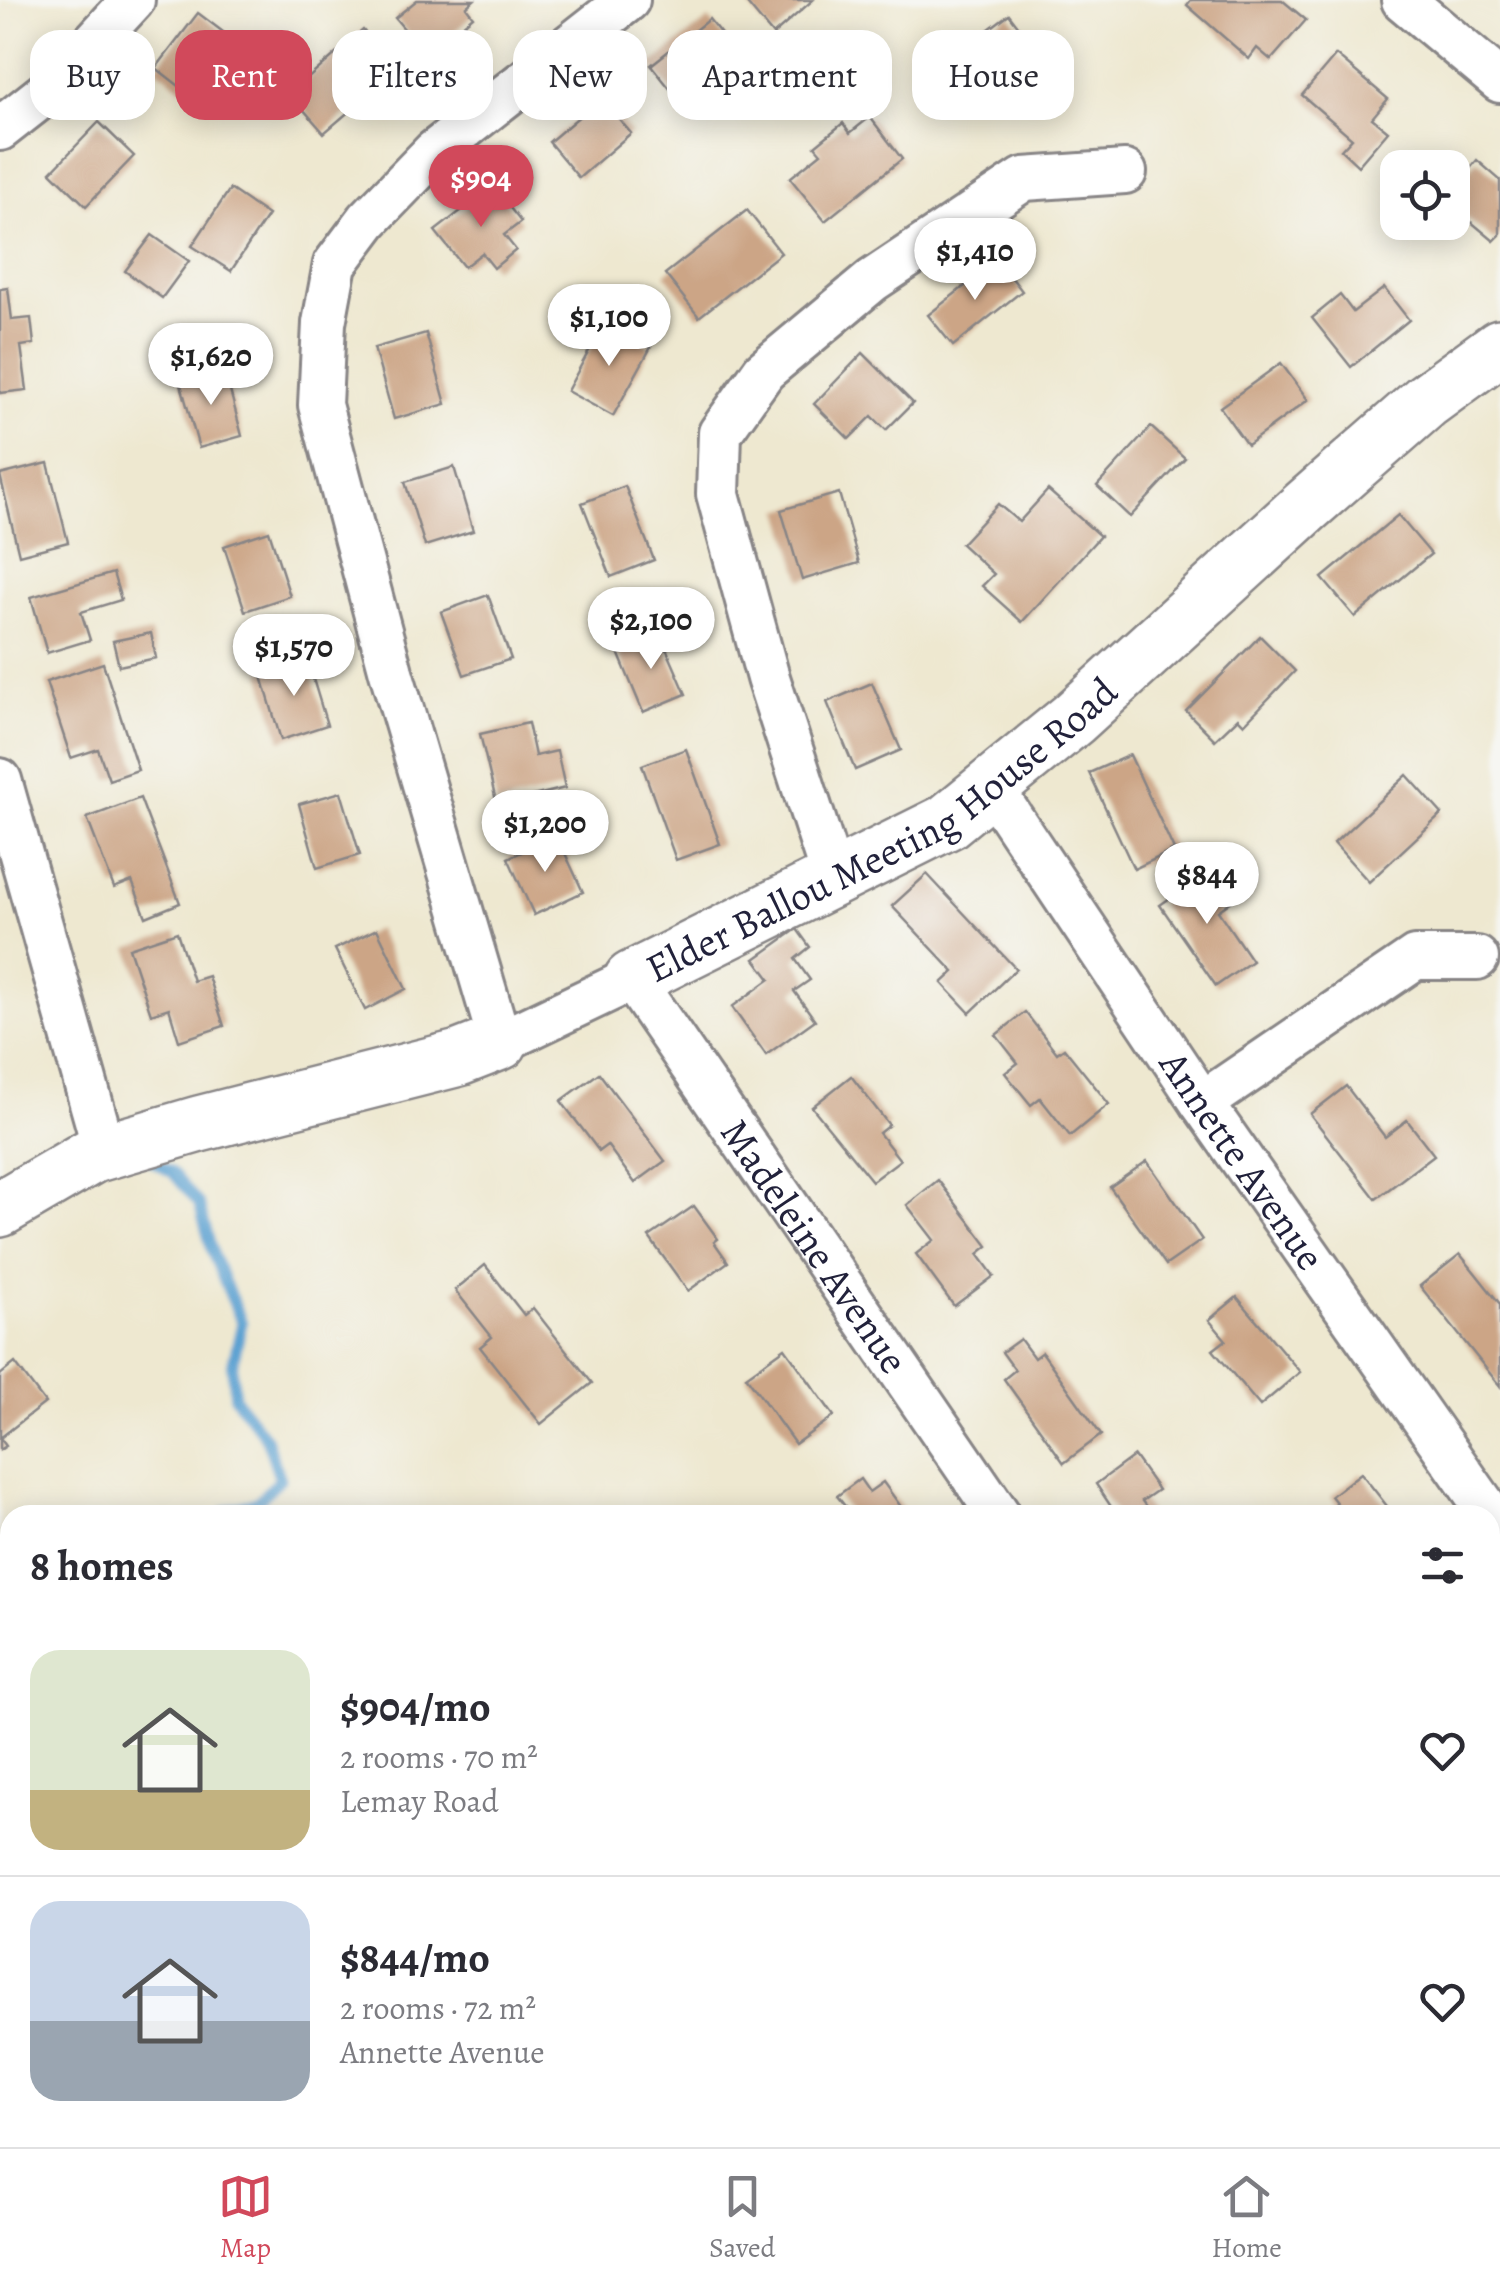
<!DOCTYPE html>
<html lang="en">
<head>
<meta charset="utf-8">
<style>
	:root { --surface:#fff; --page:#f2f2f3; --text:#2b2b33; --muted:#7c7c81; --line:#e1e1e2; --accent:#d1495b }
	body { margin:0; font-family:Alegreya,serif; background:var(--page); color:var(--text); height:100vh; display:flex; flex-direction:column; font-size:38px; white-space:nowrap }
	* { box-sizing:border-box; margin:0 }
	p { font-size:32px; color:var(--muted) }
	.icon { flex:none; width:55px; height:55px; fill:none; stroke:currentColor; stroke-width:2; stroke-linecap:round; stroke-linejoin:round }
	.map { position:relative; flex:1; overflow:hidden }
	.details { position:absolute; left:0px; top:1505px; width:1500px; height:642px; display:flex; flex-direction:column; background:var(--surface); border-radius:30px 30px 0 0; box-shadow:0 5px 25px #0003 }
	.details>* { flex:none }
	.top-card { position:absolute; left:30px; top:30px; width:1440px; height:90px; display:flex; gap:20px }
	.tools { position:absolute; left:1380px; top:150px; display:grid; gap:20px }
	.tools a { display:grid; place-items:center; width:90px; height:90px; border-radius:20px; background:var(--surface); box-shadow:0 5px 25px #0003; font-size:50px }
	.price { position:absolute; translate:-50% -85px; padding:0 22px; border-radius:35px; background:#fff; color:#222; font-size:32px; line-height:65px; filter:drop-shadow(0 2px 5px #0008) }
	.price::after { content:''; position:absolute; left:50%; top:60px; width:30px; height:22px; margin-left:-15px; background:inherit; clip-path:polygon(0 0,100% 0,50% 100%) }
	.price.active { background:var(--accent); color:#fff }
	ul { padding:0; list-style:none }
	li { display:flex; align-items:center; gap:30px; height:250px; padding:0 30px }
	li+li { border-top:2px solid var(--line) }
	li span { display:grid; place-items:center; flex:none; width:280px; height:200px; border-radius:30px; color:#555 }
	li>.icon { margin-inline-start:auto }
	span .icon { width:120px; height:120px; fill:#fffc; stroke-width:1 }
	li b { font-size:42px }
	h2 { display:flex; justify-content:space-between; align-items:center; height:120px; padding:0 30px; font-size:42px }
	.chip { padding:0 35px; border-radius:30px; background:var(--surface); box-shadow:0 5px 25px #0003; font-size:35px; line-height:90px }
	.chip.active { background:var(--accent); color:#fff }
	.tabs { display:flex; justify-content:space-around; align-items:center; height:140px; border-top:2px solid var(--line); background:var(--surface); font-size:28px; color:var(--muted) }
	.tabs a { display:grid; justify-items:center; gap:5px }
	.tabs .active { color:var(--accent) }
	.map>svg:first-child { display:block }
	.forest { fill:#71aa68; stroke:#4a6652; stroke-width:2.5 }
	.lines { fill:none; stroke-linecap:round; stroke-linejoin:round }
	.stream { stroke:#5ca1d1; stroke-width:11 }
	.building { fill:#cca586 }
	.minor-casing { stroke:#888586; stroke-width:48 }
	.tertiary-casing { stroke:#888586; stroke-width:60 }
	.minor { stroke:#fff; stroke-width:42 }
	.tertiary { stroke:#fff; stroke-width:55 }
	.labels { text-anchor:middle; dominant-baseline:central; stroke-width:10; stroke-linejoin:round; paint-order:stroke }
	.street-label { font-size:40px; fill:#22223b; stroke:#f6f6f2 }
</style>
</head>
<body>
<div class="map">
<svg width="1500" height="2147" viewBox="0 0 1500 2147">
	<rect width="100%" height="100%" fill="#f6f6f2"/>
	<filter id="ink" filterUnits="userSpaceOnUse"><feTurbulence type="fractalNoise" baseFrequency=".01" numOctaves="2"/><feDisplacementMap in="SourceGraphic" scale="20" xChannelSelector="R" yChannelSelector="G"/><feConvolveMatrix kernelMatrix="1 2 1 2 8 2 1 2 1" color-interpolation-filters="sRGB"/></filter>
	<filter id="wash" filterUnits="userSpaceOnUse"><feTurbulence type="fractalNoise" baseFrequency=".0048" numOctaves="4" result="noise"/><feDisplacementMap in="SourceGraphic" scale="40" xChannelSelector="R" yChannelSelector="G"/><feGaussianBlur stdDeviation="2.25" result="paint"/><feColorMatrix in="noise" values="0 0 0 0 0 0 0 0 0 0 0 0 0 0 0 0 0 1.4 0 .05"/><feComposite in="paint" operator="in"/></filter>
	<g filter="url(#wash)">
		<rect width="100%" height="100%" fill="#eee8d0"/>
		<!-- forest -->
		<path class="forest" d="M1019,2138H1196L1202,2147H1011Z"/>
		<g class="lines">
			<!-- stream -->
			<path class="stream" d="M152,1161L173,1173L199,1204L214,1257L242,1323L232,1367L235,1398L266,1438L280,1479L257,1502L225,1511L223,1515"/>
		</g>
		<g id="blocks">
			<!-- building -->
			<g class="building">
				<path d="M417,0H474L466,7L473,16L426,55L395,18Z"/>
				<path d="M744,0H813L773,35Z"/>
				<path d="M1191,0H1282L1306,20L1271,60L1257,48L1249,59L1187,5Z"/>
				<path d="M198,13L235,41L192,96L156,68Z"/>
				<path d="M1009,14L1038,52L978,97L949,59Z"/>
				<path d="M709,19L751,72L721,96L711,82L683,105L651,65Z"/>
				<path d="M363,30L387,58L356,85L366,97L324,133L290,94Z"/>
				<path d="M1336,55L1388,99L1372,118L1388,131L1358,166L1341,150L1352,138L1302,95Z"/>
				<path d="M601,98L631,133L579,178L549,142Z"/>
				<path d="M870,117L902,159L825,221L790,178L821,153L815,146L843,123L850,133Z"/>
				<path d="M99,122L134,156L86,206L51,172Z"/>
				<path d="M1435,152L1463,177L1477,160L1500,180V235L1494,241L1452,206V168H1421Z"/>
				<path d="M493,186L521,222L504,235L516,250L494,268L482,253L464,267L435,231Z"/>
				<path d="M230,189L268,215L231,271L192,246Z"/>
				<path d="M747,210L781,253L699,317L665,274Z"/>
				<path d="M152,235L189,261L162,298L125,271Z"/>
				<path d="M998,260L1022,291L953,346L928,315Z"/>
				<path d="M8,288L12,320L31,318L34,344L21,346L27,390L0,393V289Z"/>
				<path d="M1384,288L1409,320L1351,367L1312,318L1340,295L1353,312Z"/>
				<path d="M605,322L651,347L613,416L567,391Z"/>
				<path d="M426,333L446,404L394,419L374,348Z"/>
				<path d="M863,353L913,403L886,430L872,416L849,439L814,404Z"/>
				<path d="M1281,363L1308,400L1247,445L1220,407Z"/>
				<path d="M224,368L242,436L199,448L180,381Z"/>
				<path d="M1151,427L1185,458L1130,517L1097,486Z"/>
				<path d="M48,463L68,542L19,555L0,475Z"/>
				<path d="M454,467L473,531L425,546L405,482Z"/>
				<path d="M625,486L654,560L611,577L582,503Z"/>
				<path d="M1048,490L1100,536L1022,622L982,586L994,574L961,544L998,504L1019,522Z"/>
				<path d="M839,493L859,563L802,580L781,510Z"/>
				<path d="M1398,515L1431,554L1355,617L1322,578Z"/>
				<path d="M269,531L290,596L245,611L224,546Z"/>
				<path d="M113,573L121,600L81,612L90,640L47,653L31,597Z"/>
				<path d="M488,595L511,659L464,675L441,612Z"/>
				<path d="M659,632L686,694L643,712L617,650Z"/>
				<path d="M151,633L156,658L119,666L113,641Z"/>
				<path d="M1260,636L1295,671L1244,724L1238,718L1215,740L1186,711Z"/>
				<path d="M307,659L327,725L281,740L261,673Z"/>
				<path d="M103,663L138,770L109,780L98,749L71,758L46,682Z"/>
				<path d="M872,683L901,750L855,770L827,702Z"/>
				<path d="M528,723L535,756L557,751L565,788L497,805L480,734Z"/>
				<path d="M686,749L720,844L676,860L642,765Z"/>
				<path d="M1130,755L1174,850L1134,869L1089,773Z"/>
				<path d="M1407,775L1442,814L1369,882L1334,843Z"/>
				<path d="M341,792L360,855L317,868L299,804Z"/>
				<path d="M140,798L180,903L146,917L132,881L114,888L87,818Z"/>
				<path d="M557,836L583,892L534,915L508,858Z"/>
				<path d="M1210,870L1232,901L1218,911L1252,961L1216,986L1160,905Z"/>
				<path d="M927,874L1016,969L970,1013L942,983L954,972L892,906Z"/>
				<path d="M377,929L406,989L365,1010L335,949Z"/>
				<path d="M797,929L810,947L795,959L810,980L794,991L815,1020L766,1055L732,1007L770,979L755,959Z"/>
				<path d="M177,932L193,981L208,976L224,1026L179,1041L169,1008L151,1014L129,948Z"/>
				<path d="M1025,1012L1057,1053L1064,1048L1109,1104L1070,1136L1040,1098L1031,1105L1005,1073L1018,1063L996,1035Z"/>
				<path d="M599,1073L665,1161L635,1183L607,1145L599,1151L561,1101Z"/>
				<path d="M851,1076L889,1125L879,1133L900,1160L872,1181L812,1107Z"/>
				<path d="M1346,1086L1385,1137L1407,1120L1434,1155L1376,1199L1310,1114Z"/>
				<path d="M1147,1161L1202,1240L1166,1265L1110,1187Z"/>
				<path d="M938,1180L988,1246L978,1254L994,1276L954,1306L916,1254L934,1240L907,1205Z"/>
				<path d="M694,1206L718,1239L714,1242L728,1262L688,1291L649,1237Z"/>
				<path d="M1460,1254L1500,1304V1386L1420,1286Z"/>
				<path d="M485,1265L524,1315L533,1308L592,1383L541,1424L480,1347L492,1337L455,1290Z"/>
				<path d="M1237,1297L1300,1372L1260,1406L1213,1350L1226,1340L1209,1320Z"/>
				<path d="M1020,1339L1034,1358L1042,1352L1101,1435L1064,1463L1004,1379L1015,1370L1002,1352Z"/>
				<path d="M785,1348L834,1416L795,1444L746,1376Z"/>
				<path d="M15,1363L45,1403L0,1438L6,1446L0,1450V1375Z"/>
				<path d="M1134,1456L1158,1490L1142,1501L1152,1515H1109L1114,1511L1096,1484Z"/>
				<path d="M1361,1473L1394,1515H1346L1331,1496Z"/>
				<path d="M860,1479L869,1492L883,1482L907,1515H852L837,1496Z"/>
				<path d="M0,1627L10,1640V1723L0,1710Z"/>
				<path d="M1490,1653L1500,1666V1729L1490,1716Z"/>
				<path d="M10,2044V2094L0,2082V2053Z"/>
				<path d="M1500,2061V2147H1493L1489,2138L1490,2066Z"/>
				<path d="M315,2138H365L372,2147H322Z"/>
				<path d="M801,2138H877L863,2147H807Z"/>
			</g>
		</g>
	</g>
	<g filter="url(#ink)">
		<use href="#blocks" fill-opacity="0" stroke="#888586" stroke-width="2.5"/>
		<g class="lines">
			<!-- minor casing -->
			<g class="minor-casing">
				<g id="minor">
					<path id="s1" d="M628,0L434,152L368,220L335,264L324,323L320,405L391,672L500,1042L632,979L999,1515"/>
					<path d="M1403,0L1500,81"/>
					<path d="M0,129L51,89L133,0"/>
					<path d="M0,780L105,1152"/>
					<path id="s2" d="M991,787L1202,1103L1500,1528"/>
					<path d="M833,878L768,678L718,494L720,433L764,371L873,280L1024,179L1125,172"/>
					<path d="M1202,1103L1415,958H1477"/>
					<path d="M0,1880L10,1893"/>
					<path d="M204,2138L212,2147"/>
					<path d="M1414,2138L1419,2147"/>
					<path d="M619,2147L636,2138"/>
				</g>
			</g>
			<!-- tertiary casing -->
			<g class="tertiary-casing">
				<g id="tertiary">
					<path id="s3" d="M632,979L947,822L1073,719L1304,508L1426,401L1500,347"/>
					<path d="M0,1209L93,1155L199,1124L459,1058L500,1042"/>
				</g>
			</g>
			<!-- minor -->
			<use href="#minor" class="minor"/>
			<!-- tertiary -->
			<use href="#tertiary" class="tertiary"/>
		</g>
	</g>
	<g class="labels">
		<!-- street labels -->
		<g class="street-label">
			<text stroke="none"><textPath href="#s3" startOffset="292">Elder Ballou Meeting House Road</textPath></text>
			<text stroke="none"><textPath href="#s2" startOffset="450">Annette Avenue</textPath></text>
			<text stroke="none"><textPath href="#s1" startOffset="1670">Madeleine Avenue</textPath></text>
		</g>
	</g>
</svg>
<div class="tools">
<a><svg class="icon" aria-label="locate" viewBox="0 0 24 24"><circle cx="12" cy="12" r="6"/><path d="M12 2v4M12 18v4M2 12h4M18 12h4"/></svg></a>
</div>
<b class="price active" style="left:481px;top:230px">$904</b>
<b class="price" style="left:975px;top:303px">$1,410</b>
<b class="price" style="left:609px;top:369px">$1,100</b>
<b class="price" style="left:211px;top:408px">$1,620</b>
<b class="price" style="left:651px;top:672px">$2,100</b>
<b class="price" style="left:294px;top:699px">$1,570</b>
<b class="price" style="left:545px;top:875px">$1,200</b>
<b class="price" style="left:1207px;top:927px">$844</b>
<div class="top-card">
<a class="chip">Buy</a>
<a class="chip active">Rent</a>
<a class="chip">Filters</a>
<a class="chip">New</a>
<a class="chip">Apartment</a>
<a class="chip">House</a>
</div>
<section class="details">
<h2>8 homes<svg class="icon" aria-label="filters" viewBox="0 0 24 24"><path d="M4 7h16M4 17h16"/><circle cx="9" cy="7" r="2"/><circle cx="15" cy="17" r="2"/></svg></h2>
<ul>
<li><span style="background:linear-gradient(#dfe7d0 70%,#c2b280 0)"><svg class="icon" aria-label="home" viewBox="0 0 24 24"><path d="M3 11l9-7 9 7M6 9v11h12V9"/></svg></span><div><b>$904/mo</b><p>2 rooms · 70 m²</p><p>Lemay Road</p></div><svg class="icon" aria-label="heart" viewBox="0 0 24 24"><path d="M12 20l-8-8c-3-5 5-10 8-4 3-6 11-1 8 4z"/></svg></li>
<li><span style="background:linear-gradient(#c9d6e8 60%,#9aa5b1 0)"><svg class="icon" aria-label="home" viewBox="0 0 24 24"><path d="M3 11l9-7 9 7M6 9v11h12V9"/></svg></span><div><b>$844/mo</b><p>2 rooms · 72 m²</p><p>Annette Avenue</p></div><svg class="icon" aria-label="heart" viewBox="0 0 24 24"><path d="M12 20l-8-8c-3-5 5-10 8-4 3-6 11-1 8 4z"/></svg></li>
</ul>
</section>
</div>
<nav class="tabs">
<a class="active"><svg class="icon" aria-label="map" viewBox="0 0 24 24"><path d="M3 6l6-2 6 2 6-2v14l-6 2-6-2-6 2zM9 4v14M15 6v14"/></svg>Map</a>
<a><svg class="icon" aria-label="saved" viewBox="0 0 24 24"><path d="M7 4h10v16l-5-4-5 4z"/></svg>Saved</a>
<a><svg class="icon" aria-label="home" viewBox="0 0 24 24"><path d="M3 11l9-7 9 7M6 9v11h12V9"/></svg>Home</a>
</nav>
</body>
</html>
